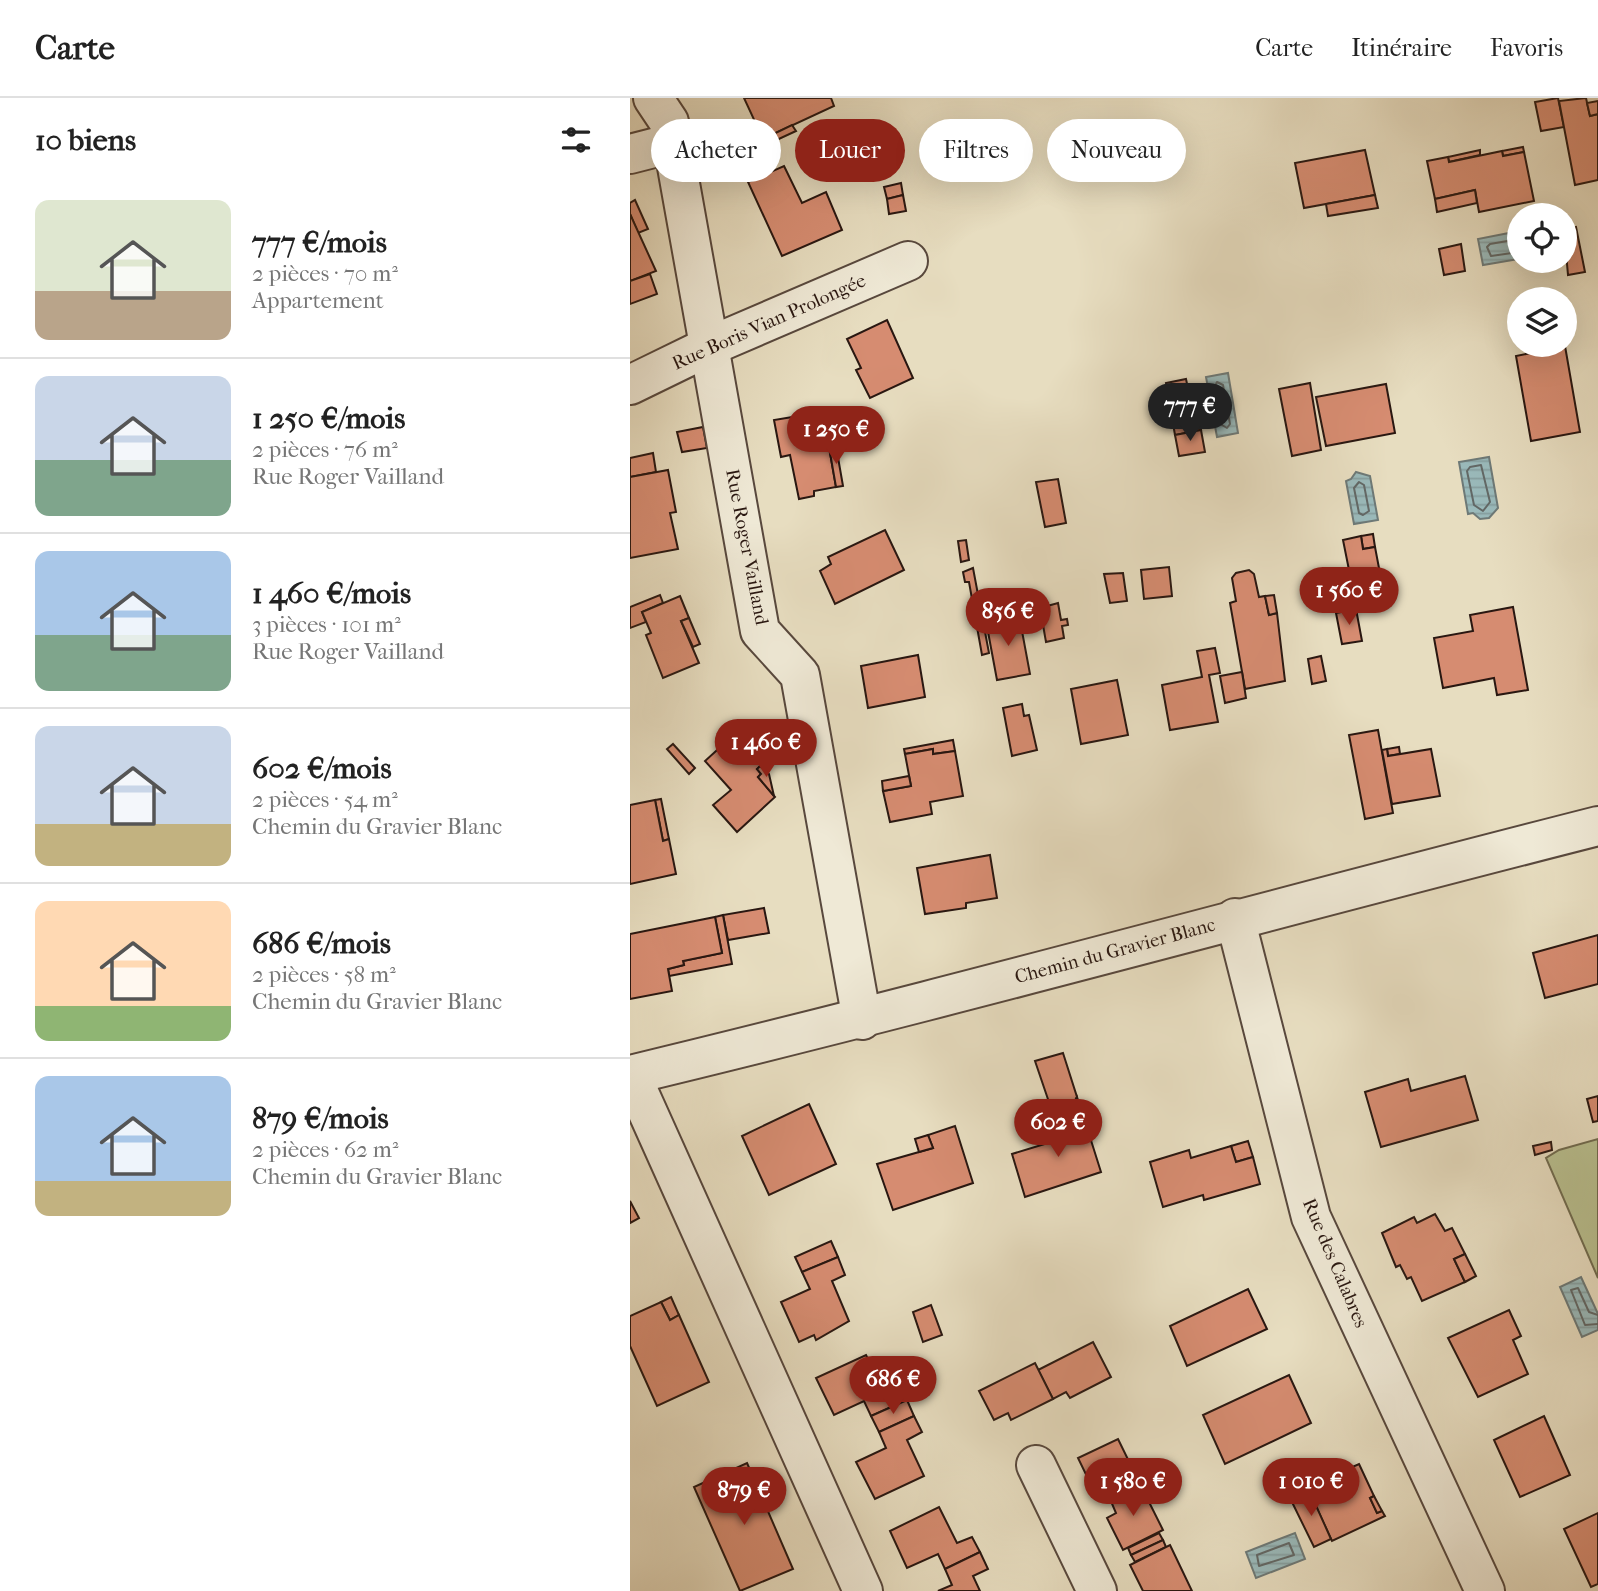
<!DOCTYPE html>
<html lang="fr">
<head>
<meta charset="utf-8">
<style>
	:root { --surface:#fff; --page:#f6f6f6; --text:#222; --muted:#767676; --line:#e0e0e0; --accent:#8f2418 }
	body { margin:0; font-family:"IM FELL French Canon",serif; background:var(--page); color:var(--text); height:100vh; display:flex; flex-direction:column; font-size:26px; white-space:nowrap }
	* { box-sizing:border-box; margin:0 }
	p { font-size:23px; color:var(--muted) }
	.icon { flex:none; width:38px; height:38px; fill:none; stroke:currentColor; stroke-width:2; stroke-linecap:round; stroke-linejoin:round }
	.map { position:relative; flex:1; overflow:hidden }
	.side { display:flex; flex-direction:column; background:var(--surface); width:630px }
	.side>* { flex:none }
	.guide { position:absolute; left:21px; top:21px; width:665px; height:63px; display:flex; gap:14px }
	.controls { position:absolute; left:877px; top:105px; display:grid; gap:14px }
	.controls a { display:grid; place-items:center; width:70px; height:70px; border-radius:50%; background:var(--surface); box-shadow:0 7px 28px #0002; font-size:35px }
	.price { position:absolute; translate:-50% -60px; padding:0 16px; border-radius:24px; background:var(--accent); color:#fff; font-size:23px; line-height:46px; filter:drop-shadow(0 2px 4px #0008) }
	.price::after { content:''; position:absolute; left:50%; top:42px; width:21px; height:16px; margin-left:-10px; background:inherit; clip-path:polygon(0 0,100% 0,50% 100%) }
	.price.on { background:#222; color:#fff }
	ul { padding:0; list-style:none }
	li { display:flex; align-items:center; gap:21px; height:175px; padding:0 35px }
	li+li { border-top:2px solid var(--line) }
	li span { display:grid; place-items:center; flex:none; width:196px; height:140px; border-radius:14px; color:#555 }
	li>.icon { margin-inline-start:auto }
	span .icon { width:84px; height:84px; fill:#fffc; stroke-width:1 }
	li b { font-size:30px }
	h2 { display:flex; justify-content:space-between; align-items:center; height:84px; padding:0 35px; font-size:30px }
	.pill { padding:0 24px; border-radius:32px; background:var(--surface); box-shadow:0 7px 28px #0002; font-size:24px; line-height:63px }
	.pill.on { background:var(--accent); color:#fff }
	header { display:flex; align-items:center; gap:42px; box-sizing:border-box; height:98px; padding:0 35px; background:var(--surface); border-bottom:2px solid var(--line) }
	header strong { font-size:33px }
	nav { display:flex; gap:38px; margin-inline-start:auto; font-size:24px }
	main { display:flex; flex:1; min-height:0 }
	.map>svg:first-child { display:block }
	.pitch { fill:#b9c090; stroke:#716c50; stroke-width:2 }
	.water { fill:url(#water-rules); stroke:#6d7977; stroke-width:2 }
	.lines { fill:none; stroke-linecap:round; stroke-linejoin:round }
	.shore { stroke:#626866; stroke-width:2 }
	.building { fill:#d68c71; stroke:#291711; stroke-width:2 }
	.minor-casing { stroke:#58483d; stroke-width:42 }
	.minor { stroke:#efe9d6; stroke-width:38 }
	.labels { text-anchor:middle; dominant-baseline:central; stroke-width:6; stroke-linejoin:round; paint-order:stroke }
	.street-label { font-size:19px; fill:#291711; stroke:#efe9d6 }
</style>
</head>
<body>
<header>
<strong>Carte</strong>
<nav><a>Carte</a><a>Itinéraire</a><a>Favoris</a></nav>
</header>
<main>
<section class="side">
<h2>10 biens<svg class="icon" aria-label="filters" viewBox="0 0 24 24"><path d="M4 7h16M4 17h16"/><circle cx="9" cy="7" r="2"/><circle cx="15" cy="17" r="2"/></svg></h2>
<ul>
<li><span style="background:linear-gradient(#dfe7d0 65%,#b9a48a 0)"><svg class="icon" aria-label="home" viewBox="0 0 24 24"><path d="M3 11l9-7 9 7M6 9v11h12V9"/></svg></span><div><b>777 €/mois</b><p>2 pièces · 70 m²</p><p>Appartement</p></div></li>
<li><span style="background:linear-gradient(#c9d6e8 60%,#7fa58c 0)"><svg class="icon" aria-label="home" viewBox="0 0 24 24"><path d="M3 11l9-7 9 7M6 9v11h12V9"/></svg></span><div><b>1 250 €/mois</b><p>2 pièces · 76 m²</p><p>Rue Roger Vailland</p></div></li>
<li><span style="background:linear-gradient(#a9c7e8 60%,#7fa58c 0)"><svg class="icon" aria-label="home" viewBox="0 0 24 24"><path d="M3 11l9-7 9 7M6 9v11h12V9"/></svg></span><div><b>1 460 €/mois</b><p>3 pièces · 101 m²</p><p>Rue Roger Vailland</p></div></li>
<li><span style="background:linear-gradient(#c9d6e8 70%,#c2b280 0)"><svg class="icon" aria-label="home" viewBox="0 0 24 24"><path d="M3 11l9-7 9 7M6 9v11h12V9"/></svg></span><div><b>602 €/mois</b><p>2 pièces · 54 m²</p><p>Chemin du Gravier Blanc</p></div></li>
<li><span style="background:linear-gradient(#ffd9b3 75%,#8fb573 0)"><svg class="icon" aria-label="home" viewBox="0 0 24 24"><path d="M3 11l9-7 9 7M6 9v11h12V9"/></svg></span><div><b>686 €/mois</b><p>2 pièces · 58 m²</p><p>Chemin du Gravier Blanc</p></div></li>
<li><span style="background:linear-gradient(#a9c7e8 75%,#c2b280 0)"><svg class="icon" aria-label="home" viewBox="0 0 24 24"><path d="M3 11l9-7 9 7M6 9v11h12V9"/></svg></span><div><b>879 €/mois</b><p>2 pièces · 62 m²</p><p>Chemin du Gravier Blanc</p></div></li>
</ul>
</section>
<div class="map">
<svg width="968" height="1493" viewBox="0 0 968 1493">
	<defs>
		<pattern id="water-rules" width="6" height="5" patternUnits="userSpaceOnUse" patternTransform="scale(1.75)"><rect width="6" height="5" fill="#9ababb"/><path d="M0 2.5h6" fill="none" stroke="#859fa0"/></pattern>
	</defs>
	<rect width="100%" height="100%" fill="#e7ddc0"/>
	<filter id="stains"><feTurbulence type="fractalNoise" baseFrequency=".00286" numOctaves="4"/><feColorMatrix values="0 0 0 0 .2 0 0 0 0 .09 0 0 0 0 .02 0 0 0 .5 -.17"/></filter>
	<radialGradient id="worn" r=".72"><stop offset=".6" stop-color="#630" stop-opacity="0"/><stop offset="1" stop-color="#630" stop-opacity=".3"/></radialGradient>
	<!-- pitch -->
	<path class="pitch" d="M968,1041V1180L916,1060L929,1052Z"/>
	<!-- water -->
	<g class="water">
		<path d="M889,133V161L853,167L848,141Z"/>
		<path d="M598,275L608,335L587,339L576,279Z"/>
		<path d="M859,359L868,410L859,420L850,421L843,415L838,416L829,364Z"/>
		<path d="M726,374L740,378L748,422L724,426L716,383L721,381Z"/>
		<path d="M951,1179L968,1216V1232L952,1239L930,1189Z"/>
		<path d="M665,1435L675,1461L626,1480L616,1454Z"/>
	</g>
	<g class="lines">
		<!-- shore -->
		<g class="shore">
			<path d="M889,141L860,146L857,149L861,158L889,154"/>
			<path d="M587,284L593,287L600,326L597,330L592,327L585,288Z"/>
			<path d="M851,367L860,404L853,413L844,407L837,373L840,369Z"/>
			<path d="M729,384L734,387L739,413L733,417L729,415L724,390Z"/>
			<path d="M968,1217L959,1214L948,1190L941,1192L955,1227L968,1226"/>
			<path d="M659,1445L664,1457L629,1468L627,1457Z"/>
		</g>
	</g>
	<!-- building -->
	<g class="building">
		<path d="M114,0H201L204,8L133,41Z"/>
		<path d="M928,0L934,29L911,33L905,4Z"/>
		<path d="M956,0L960,18L968,16V82L945,87L929,3Z"/>
		<path d="M968,3V16L960,18L957,5Z"/>
		<path d="M162,27L166,33L136,47L133,41Z"/>
		<path d="M893,49L894,54L873,58L872,53Z"/>
		<path d="M735,52L745,97L674,110L665,65Z"/>
		<path d="M850,52V57L819,64L818,59Z"/>
		<path d="M872,53L873,58L894,54L904,103L849,114L845,92L805,101L797,63L818,59L819,64Z"/>
		<path d="M154,68L172,105L196,94L212,132L152,158L118,84Z"/>
		<path d="M271,85L273,97L257,101L254,89Z"/>
		<path d="M845,92L847,105L807,114L805,101Z"/>
		<path d="M273,97L276,113L259,116L257,101Z"/>
		<path d="M745,97L748,110L698,118L696,106Z"/>
		<path d="M5,102L18,131L8,135L0,116V105Z"/>
		<path d="M0,116L26,173L0,183Z"/>
		<path d="M946,129L955,174L938,177L934,132Z"/>
		<path d="M831,146L835,173L814,177L809,151Z"/>
		<path d="M20,176L27,196L0,206V183Z"/>
		<path d="M257,222L283,280L240,300L226,272L231,270L217,241Z"/>
		<path d="M935,248L950,334L901,343L886,258Z"/>
		<path d="M556,281L561,305L566,304L571,332L545,337L536,285Z"/>
		<path d="M680,285L691,352L662,358L649,291Z"/>
		<path d="M756,286L765,335L696,348L686,299Z"/>
		<path d="M187,315L194,350L199,349L206,389L184,393V398L169,401L160,357L151,359L144,322Z"/>
		<path d="M73,329L77,350L52,354L47,334Z"/>
		<path d="M571,332L575,354L549,358L545,337Z"/>
		<path d="M206,348L213,388L206,389L199,349Z"/>
		<path d="M23,355L26,374L0,379V360Z"/>
		<path d="M38,372L46,414L40,415L48,451L0,460V379Z"/>
		<path d="M428,381L436,425L415,429L406,384Z"/>
		<path d="M255,432L274,472L205,506L190,473L201,466L198,459Z"/>
		<path d="M743,436L745,449L733,451L731,438Z"/>
		<path d="M731,438L733,451L745,449L752,486L723,492L713,442Z"/>
		<path d="M336,442L339,462L331,464L328,443Z"/>
		<path d="M539,469L542,498L514,501L511,472Z"/>
		<path d="M343,470L359,555L352,557L339,484H335L333,474Z"/>
		<path d="M619,472L624,476L629,499L635,498L639,517L647,515L655,583L615,591L600,505L606,503L602,480L606,475Z"/>
		<path d="M493,475L497,503L480,505L474,476Z"/>
		<path d="M30,497L33,505L12,514L16,524L0,530V509Z"/>
		<path d="M644,497L647,515L639,517L635,498Z"/>
		<path d="M50,498L59,520L51,523L69,565L33,580L16,537L21,535L12,514Z"/>
		<path d="M725,502L726,511L708,514L706,506Z"/>
		<path d="M428,505L431,522L437,521L438,527L432,528L434,540L416,544L410,510Z"/>
		<path d="M883,509L898,592L867,597L864,580L813,590L804,540L843,533L840,517Z"/>
		<path d="M726,511L732,543L712,546L706,515Z"/>
		<path d="M389,517L400,576L367,582L356,523Z"/>
		<path d="M59,520L70,546L63,549L51,523Z"/>
		<path d="M585,550L590,575L579,577L588,624L540,632L532,587L572,579L567,553Z"/>
		<path d="M288,557L295,599L238,610L231,568Z"/>
		<path d="M691,558L696,583L682,586L678,561Z"/>
		<path d="M612,574L616,600L595,605L590,578Z"/>
		<path d="M487,582L498,637L451,646L441,591Z"/>
		<path d="M392,606L394,618L399,617L407,652L382,658L373,610Z"/>
		<path d="M748,632L763,715L735,721L719,637Z"/>
		<path d="M108,633L135,664L127,671L131,676L128,679L145,699L107,734L83,707L101,692L75,663Z"/>
		<path d="M323,642L325,653L303,656V651L275,656L274,651Z"/>
		<path d="M43,646L65,670L59,676L37,651Z"/>
		<path d="M769,649L770,656L758,658L757,651Z"/>
		<path d="M303,651V656L325,653L333,698L300,704L302,716L260,724L253,693L281,688L275,656Z"/>
		<path d="M757,651L758,658L801,651L810,698L762,706L752,652Z"/>
		<path d="M130,668L139,676L144,698L128,679L131,676L127,671Z"/>
		<path d="M279,678L281,688L253,693L252,683Z"/>
		<path d="M31,701L39,741L33,743L25,702Z"/>
		<path d="M25,702L33,743L39,741L46,776L0,786V707Z"/>
		<path d="M360,757L367,800L336,805V810L295,816L287,770Z"/>
		<path d="M134,810L139,835L98,842L93,817Z"/>
		<path d="M93,817L102,866L39,878L38,871L54,867L53,863L92,855L85,819Z"/>
		<path d="M85,819L92,855L53,863L54,867L38,871L42,893L0,901V836Z"/>
		<path d="M968,837V886L915,900L903,855Z"/>
		<path d="M433,955L447,999L443,1006L422,1013L405,963Z"/>
		<path d="M835,978L848,1022L751,1049L735,994L778,981L781,993Z"/>
		<path d="M968,998V1023L963,1024L957,1001Z"/>
		<path d="M447,999L453,1017L426,1025L422,1013L443,1006Z"/>
		<path d="M179,1006L206,1066L139,1097L112,1038Z"/>
		<path d="M453,1017L471,1074L395,1099L382,1056L431,1041L426,1025Z"/>
		<path d="M325,1028L343,1085L263,1112L247,1066L303,1050L298,1037Z"/>
		<path d="M298,1037L303,1050L289,1054L285,1041Z"/>
		<path d="M618,1043L623,1059L606,1064L601,1048Z"/>
		<path d="M921,1044L922,1052L905,1057L903,1048Z"/>
		<path d="M601,1048L606,1064L623,1059L630,1086L574,1102L573,1097L533,1109L520,1064L559,1052L561,1060Z"/>
		<path d="M0,1103L9,1120L0,1125Z"/>
		<path d="M805,1116L815,1133L822,1130L835,1156L824,1161L835,1184L792,1203L781,1179L777,1181L770,1167L766,1169L752,1135L784,1119L787,1125Z"/>
		<path d="M201,1143L208,1159L172,1174L165,1159Z"/>
		<path d="M835,1156L846,1178L835,1184L824,1161Z"/>
		<path d="M208,1159L215,1177L202,1183L219,1223L186,1242L184,1237L169,1244L151,1204L180,1191L172,1174Z"/>
		<path d="M618,1191L637,1231L557,1268L540,1228Z"/>
		<path d="M41,1199L49,1217L40,1222L31,1204Z"/>
		<path d="M31,1204L40,1222L49,1217L79,1284L27,1308L0,1248V1218Z"/>
		<path d="M301,1207L312,1237L293,1244L283,1214Z"/>
		<path d="M879,1212L891,1238L883,1242L898,1276L848,1299L818,1240Z"/>
		<path d="M463,1244L481,1279L440,1300L436,1294L423,1301L408,1272Z"/>
		<path d="M236,1257L253,1293L269,1286L277,1302L241,1318L234,1303L204,1317L186,1280Z"/>
		<path d="M405,1265L423,1301L381,1322L378,1315L364,1322L349,1293Z"/>
		<path d="M659,1277L681,1325L595,1366L573,1317Z"/>
		<path d="M277,1302L284,1318L249,1334L241,1318Z"/>
		<path d="M284,1318L292,1334L277,1342L294,1378L245,1401L226,1364L256,1350L249,1334Z"/>
		<path d="M914,1318L940,1377L890,1399L864,1342Z"/>
		<path d="M488,1341L510,1386L480,1401L474,1388L464,1393L448,1360Z"/>
		<path d="M117,1365L163,1471L110,1493L64,1389Z"/>
		<path d="M729,1366L744,1398L740,1400L747,1415L752,1413L755,1418L702,1443L677,1389Z"/>
		<path d="M510,1386L533,1432L493,1452L477,1420L486,1415L480,1401Z"/>
		<path d="M679,1392L701,1441L684,1449L660,1400Z"/>
		<path d="M744,1398L752,1413L747,1415L740,1400Z"/>
		<path d="M309,1409L327,1445L342,1439L350,1454L315,1471L308,1456L277,1470L260,1433Z"/>
		<path d="M968,1415V1486L961,1489L934,1431Z"/>
		<path d="M529,1435L533,1442L501,1457L498,1450Z"/>
		<path d="M533,1442L536,1449L505,1464L501,1457Z"/>
		<path d="M540,1447L562,1493H513L500,1467Z"/>
		<path d="M350,1454L358,1471L343,1478L350,1493H308L322,1487L315,1471Z"/>
	</g>
	<g class="lines">
		<!-- minor casing -->
		<g class="minor-casing">
			<g id="minor">
				<path d="M23,0L39,24L130,533L170,577L232,922"/>
				<path d="M0,56L43,45"/>
				<path d="M0,287L80,248L278,163"/>
				<path d="M605,820L681,1119L855,1493"/>
				<path d="M0,977C324,899 645,810 968,728"/>
				<path d="M1,977L233,1493"/>
				<path d="M406,1367L467,1493"/>
			</g>
		</g>
		<!-- minor -->
		<use href="#minor" class="minor"/>
	</g>
	<g class="labels">
		<!-- street labels -->
		<g class="street-label">
			<text transform="translate(139 224) rotate(-24)">Rue Boris Vian Prolongée</text>
			<text transform="translate(117 449) rotate(79)">Rue Roger Vailland</text>
			<text transform="translate(485 853) rotate(-15)">Chemin du Gravier Blanc</text>
			<text transform="translate(705 1165) rotate(67)">Rue des Calabres</text>
		</g>
	</g>
	<rect width="100%" height="100%" filter="url(#stains)"/>
	<rect width="100%" height="100%" fill="url(#worn)"/>
</svg>
<div class="controls">
<a><svg class="icon" aria-label="locate" viewBox="0 0 24 24"><circle cx="12" cy="12" r="6"/><path d="M12 2v4M12 18v4M2 12h4M18 12h4"/></svg></a>
<a><svg class="icon" aria-label="layers" viewBox="0 0 24 24"><path d="M12 4l9 5-9 5-9-5zM3 14l9 5 9-5"/></svg></a>
</div>
<b class="price on" style="left:560px;top:345px">777 €</b>
<b class="price" style="left:206px;top:368px">1 250 €</b>
<b class="price" style="left:719px;top:529px">1 560 €</b>
<b class="price" style="left:378px;top:550px">856 €</b>
<b class="price" style="left:136px;top:681px">1 460 €</b>
<b class="price" style="left:428px;top:1061px">602 €</b>
<b class="price" style="left:263px;top:1318px">686 €</b>
<b class="price" style="left:503px;top:1420px">1 580 €</b>
<b class="price" style="left:681px;top:1420px">1 010 €</b>
<b class="price" style="left:114px;top:1429px">879 €</b>
<div class="guide">
<a class="pill">Acheter</a>
<a class="pill on">Louer</a>
<a class="pill">Filtres</a>
<a class="pill">Nouveau</a>
</div>
</div>
</main>
</body>
</html>
